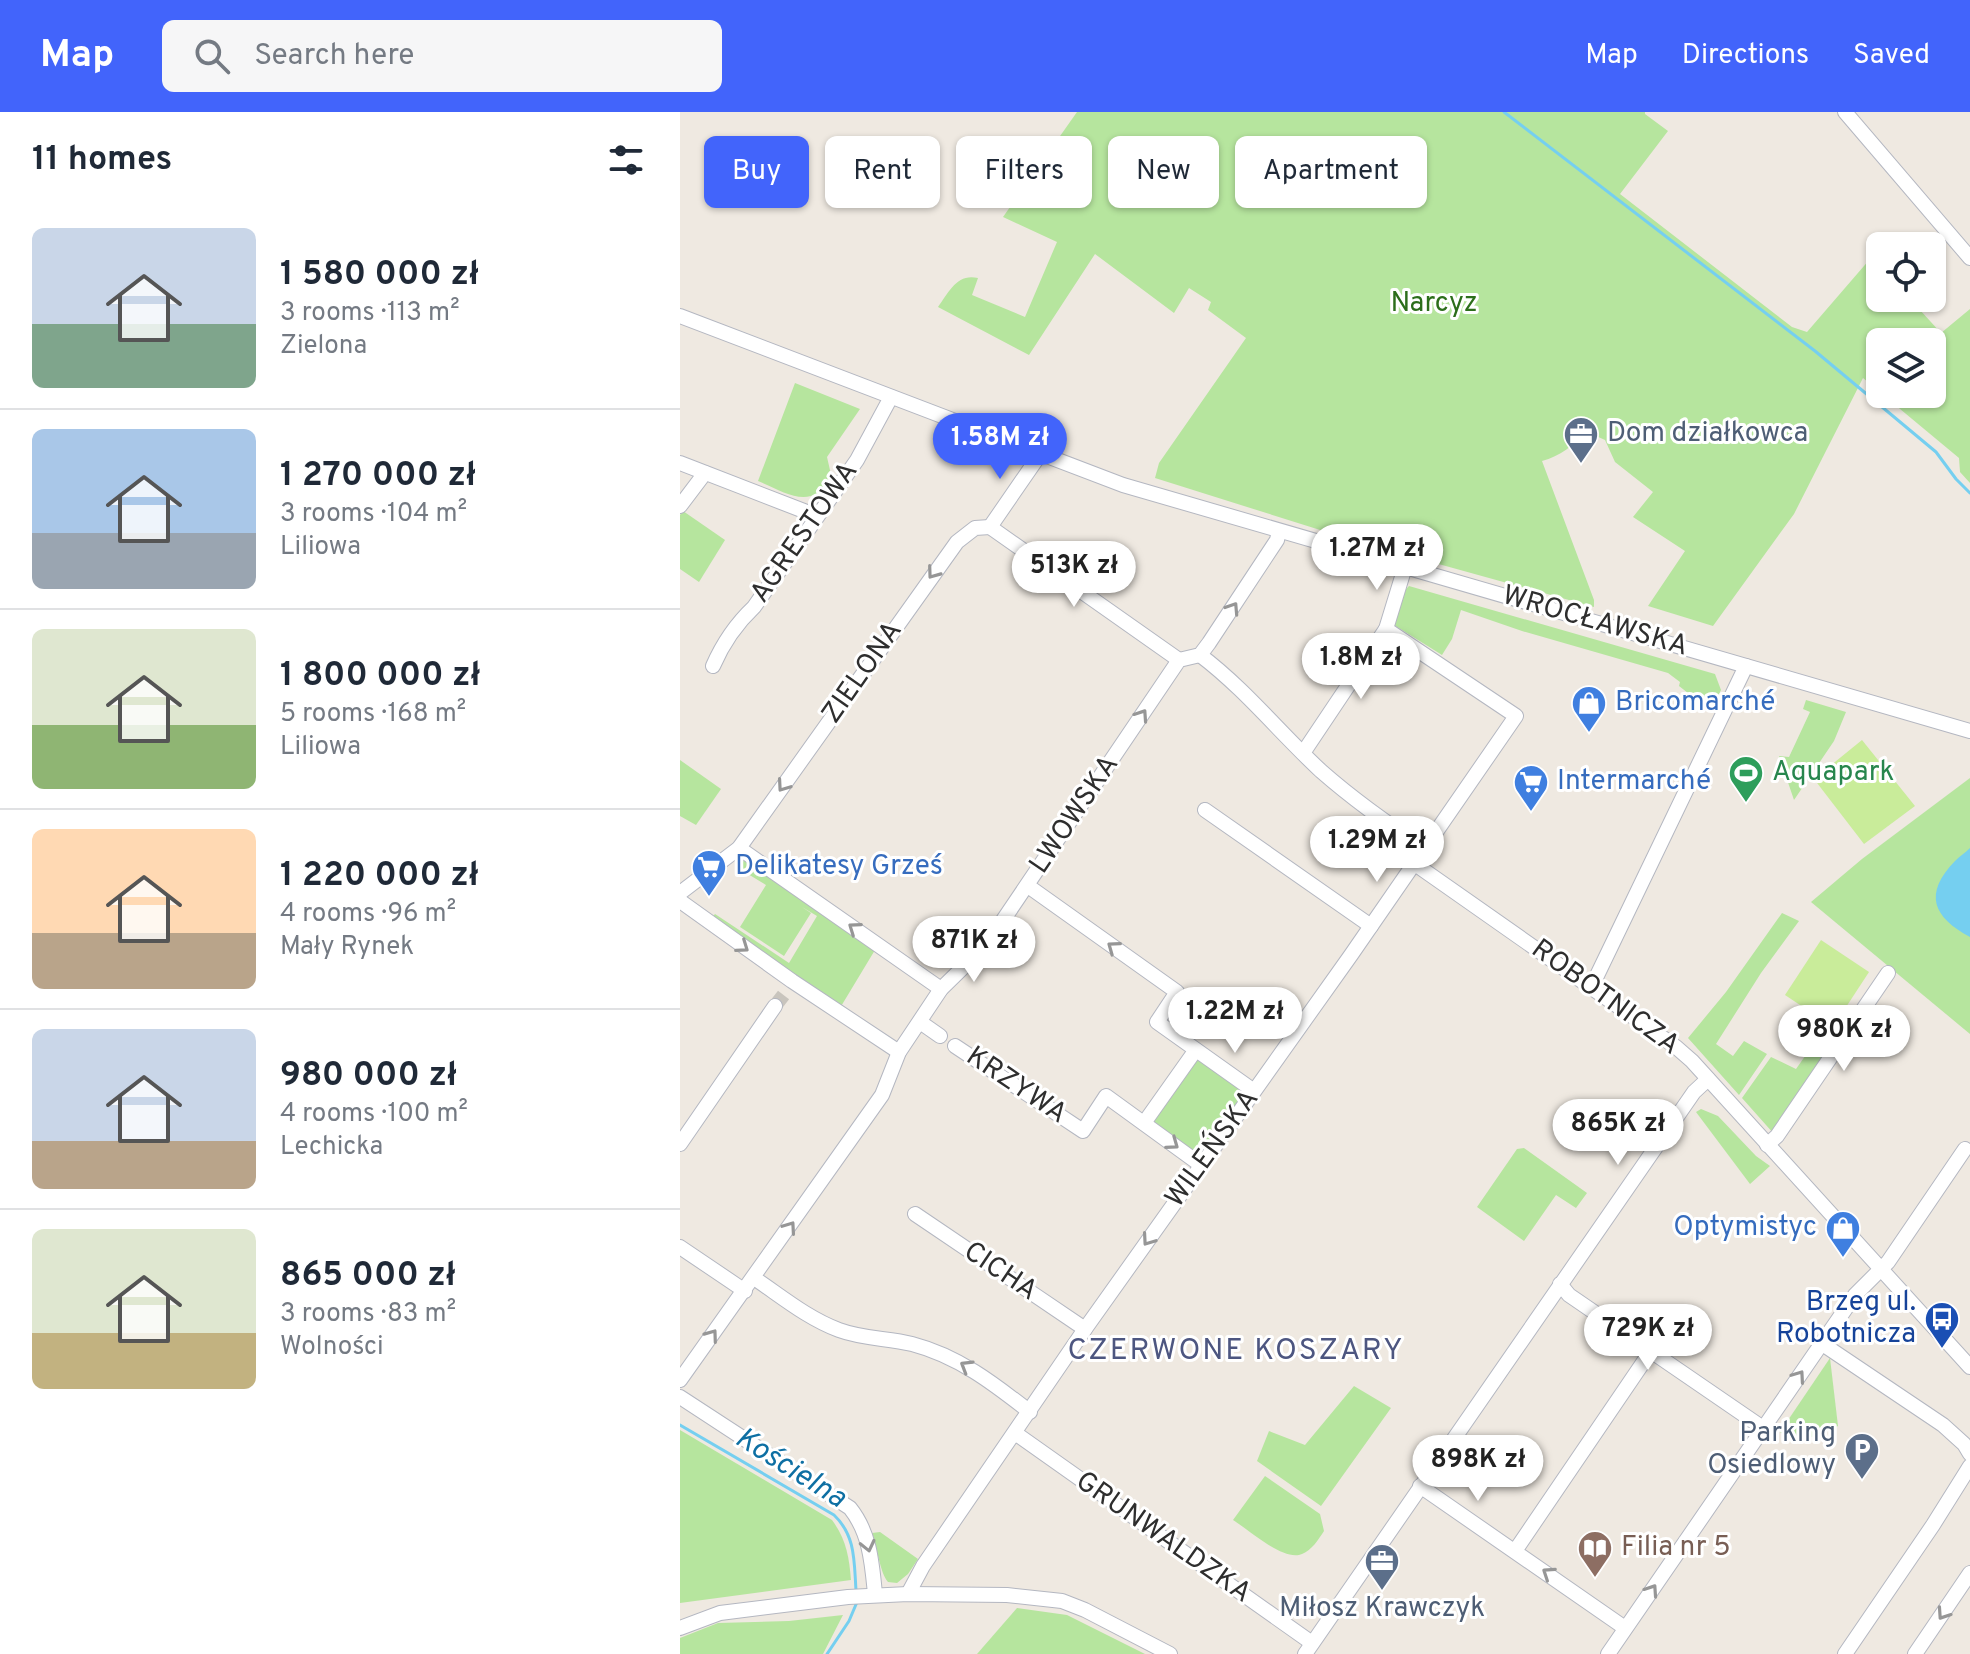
<!DOCTYPE html>
<html lang="en">
<head>
<meta charset="utf-8">
<style>
	:root { --surface:#fff; --page:#f6f6f7; --text:#1f2937; --muted:#747a83; --line:#e0e1e3; --accent:#4264fb }
	body { margin:0; font-family:Overpass,sans-serif; background:var(--page); color:var(--text); height:100vh; display:flex; flex-direction:column; font-size:30px; white-space:nowrap }
	* { box-sizing:border-box; margin:0 }
	p { font-size:26px; color:var(--muted) }
	.icon { flex:none; width:44px; height:44px; fill:none; stroke:currentColor; stroke-width:2; stroke-linecap:round; stroke-linejoin:round }
	.map { position:relative; flex:1; overflow:hidden }
	.side { display:flex; flex-direction:column; background:var(--surface); width:680px }
	.side>* { flex:none }
	.top-card { position:absolute; left:24px; top:24px; width:760px; height:72px; display:flex; gap:16px }
	.controls { position:absolute; left:1186px; top:120px; display:grid; gap:16px }
	.controls a { display:grid; place-items:center; width:80px; height:80px; border-radius:12px; background:var(--surface); box-shadow:0 2px 6px #0004; font-size:40px }
	.price { position:absolute; translate:-50% -68px; padding:0 18px; border-radius:28px; background:#fff; color:#222; font-size:26px; line-height:52px; filter:drop-shadow(0 2px 4px #0008) }
	.price::after { content:''; position:absolute; left:50%; top:48px; width:24px; height:18px; margin-left:-12px; background:inherit; clip-path:polygon(0 0,100% 0,50% 100%) }
	.price.selected { background:var(--accent); color:#fff }
	ul { padding:0; list-style:none }
	li { display:flex; align-items:center; gap:24px; height:200px; padding:0 32px }
	li+li { border-top:2px solid var(--line) }
	li span { display:grid; place-items:center; flex:none; width:224px; height:160px; border-radius:12px; color:#555 }
	li>.icon { margin-inline-start:auto }
	span .icon { width:96px; height:96px; fill:#fffc; stroke-width:1 }
	li b { font-size:34px }
	h2 { display:flex; justify-content:space-between; align-items:center; height:96px; padding:0 32px; font-size:34px }
	.pill { padding:0 28px; border-radius:12px; background:var(--surface); box-shadow:0 2px 6px #0004; font-size:28px; line-height:72px }
	.pill.selected { background:var(--accent); color:#fff }
	header { display:flex; align-items:center; gap:48px; box-sizing:border-box; height:112px; padding:0 40px; background:var(--accent); color:#fff }
	header strong { font-size:38px }
	nav { display:flex; gap:44px; margin-inline-start:auto; font-size:28px }
	.search { width:560px; height:72px; background:var(--page); display:flex; align-items:center; gap:20px; box-sizing:border-box; padding:0 28px; border-radius:12px; color:var(--muted); font-size:30px }
	main { display:flex; flex:1; min-height:0 }
	.map>svg:first-child { display:block }
	.green { fill:#b6e59e }
	.pitch { fill:#c9ec9a }
	.water { fill:#75cff0 }
	.lines { fill:none; stroke-linecap:round; stroke-linejoin:round }
	.stream { stroke:#75cff0; stroke-width:3 }
	.minor-tunnel { stroke:#c8c4bd; stroke-width:14; stroke-dasharray:14 7; stroke-linecap:butt }
	.minor-casing { stroke:#b4b7c1; stroke-width:16 }
	.minor { stroke:#fff; stroke-width:14 }
	.oneway { stroke:#969696 }
	.labels { text-anchor:middle; dominant-baseline:central; stroke-width:6; stroke-linejoin:round; paint-order:stroke }
	.park-label { font-size:28px; fill:#2c6e1b; stroke:#fff }
	.service-label { font-size:28px; fill:#4e5e75; stroke:#fff; text-anchor:start }
	.street-label { font-size:28px; fill:#2e2e2e; stroke:#fff }
	.shop-label { font-size:28px; fill:#366cbe; stroke:#fff; text-anchor:start }
	.leisure-label { font-size:28px; fill:#27864d; stroke:#fff; text-anchor:start }
	.transit-label { font-size:28px; fill:#164399; stroke:#fff; text-anchor:end }
	.education-label { font-size:28px; fill:#785e54; stroke:#fff; text-anchor:start }
	.neighbourhood-label { font-size:30px; letter-spacing:2px; fill:#4d5680; stroke:#fff }
	.water-label { font-size:30px; font-style:italic; fill:#0d6fa3; stroke:#fff }
</style>
</head>
<body>
<header>
<strong>Map</strong>
<div class="search"><svg class="icon" aria-label="search" viewBox="0 0 24 24"><circle cx="10" cy="10" r="6"/><path d="M15 15l6 6"/></svg>Search here</div>
<nav><a>Map</a><a>Directions</a><a>Saved</a></nav>
</header>
<main>
<section class="side">
<h2>11 homes<svg class="icon" aria-label="filters" viewBox="0 0 24 24"><path d="M4 7h16M4 17h16"/><circle cx="9" cy="7" r="2"/><circle cx="15" cy="17" r="2"/></svg></h2>
<ul>
<li><span style="background:linear-gradient(#c9d6e8 60%,#7fa58c 0)"><svg class="icon" aria-label="home" viewBox="0 0 24 24"><path d="M3 11l9-7 9 7M6 9v11h12V9"/></svg></span><div><b>1 580 000 zł</b><p>3 rooms · 113 m²</p><p>Zielona</p></div></li>
<li><span style="background:linear-gradient(#a9c7e8 65%,#9aa5b1 0)"><svg class="icon" aria-label="home" viewBox="0 0 24 24"><path d="M3 11l9-7 9 7M6 9v11h12V9"/></svg></span><div><b>1 270 000 zł</b><p>3 rooms · 104 m²</p><p>Liliowa</p></div></li>
<li><span style="background:linear-gradient(#dfe7d0 60%,#8fb573 0)"><svg class="icon" aria-label="home" viewBox="0 0 24 24"><path d="M3 11l9-7 9 7M6 9v11h12V9"/></svg></span><div><b>1 800 000 zł</b><p>5 rooms · 168 m²</p><p>Liliowa</p></div></li>
<li><span style="background:linear-gradient(#ffd9b3 65%,#b9a48a 0)"><svg class="icon" aria-label="home" viewBox="0 0 24 24"><path d="M3 11l9-7 9 7M6 9v11h12V9"/></svg></span><div><b>1 220 000 zł</b><p>4 rooms · 96 m²</p><p>Mały Rynek</p></div></li>
<li><span style="background:linear-gradient(#c9d6e8 70%,#b9a48a 0)"><svg class="icon" aria-label="home" viewBox="0 0 24 24"><path d="M3 11l9-7 9 7M6 9v11h12V9"/></svg></span><div><b>980 000 zł</b><p>4 rooms · 100 m²</p><p>Lechicka</p></div></li>
<li><span style="background:linear-gradient(#dfe7d0 65%,#c2b280 0)"><svg class="icon" aria-label="home" viewBox="0 0 24 24"><path d="M3 11l9-7 9 7M6 9v11h12V9"/></svg></span><div><b>865 000 zł</b><p>3 rooms · 83 m²</p><p>Wolności</p></div></li>
</ul>
</section>
<div class="map">
<svg width="1290" height="1542" viewBox="0 0 1290 1542">
	<rect width="100%" height="100%" fill="#efe9e1"/>
	<!-- green -->
	<g class="green">
		<path d="M397,0H965V2L988,19L940,82L1112,215L1127,220L1190,147L1200,156V186H1229L1261,221L1290,197V371L1280,360L1279,346L1202,282H1252V230H1200V280L1183,266L1114,402L1033,514L968,494L1005,439L953,405L973,380L935,350L925,328L905,319C894,334 880,344 862,349L914,488V495L672,428L475,366L479,351L566,226L528,198L531,190L509,176L494,201L415,142L349,243L258,195C269,180 277,161 298,166L292,183L345,205L377,130L323,105Z"/>
		<path d="M115,271L180,297L147,345L152,367C130,399 107,381 78,369Z"/>
		<path d="M3,399L45,428L19,470L0,457V403Z"/>
		<path d="M729,474L1035,562L1041,578L1034,592L1019,599L1012,595L1017,588L999,574L1000,570L988,561L842,519L781,498L772,527L762,543L714,513L726,477Z"/>
		<path d="M1126,588L1166,600L1154,629L1114,688L1099,644L1109,645L1130,600L1123,597Z"/>
		<path d="M0,648L41,677L16,713L0,704Z"/>
		<path d="M1290,666V922L1131,790L1182,747Z"/>
		<path d="M64,748L198,833L160,896L29,809L35,802L109,851L137,804L122,795L131,801L104,844L60,815L86,773L58,756Z"/>
		<path d="M1102,801L1119,809L1081,861L1036,932L1053,944L1064,929L1087,942L1059,983L1008,926L1046,880Z"/>
		<path d="M1137,927L1152,937L1094,1022L1062,986L1091,945L1116,957Z"/>
		<path d="M517,947L522,948L566,982L522,1044H519L474,1011L473,1006Z"/>
		<path d="M1021,997L1038,1004L1076,1044L1090,1054L1070,1072L1016,1000Z"/>
		<path d="M844,1036L907,1081L896,1096L876,1083L844,1129L797,1095L837,1037Z"/>
		<path d="M1150,1246L1158,1314L1138,1324L1112,1328L1100,1320Z"/>
		<path d="M674,1274L711,1296L641,1394L577,1349L589,1319L625,1333Z"/>
		<path d="M0,1318L152,1408C166,1427 169,1444 171,1468L0,1491Z"/>
		<path d="M585,1364L640,1402L644,1419C638,1428 632,1438 622,1442C604,1450 569,1418 553,1408Z"/>
		<path d="M200,1420L238,1447L228,1462L217,1471L208,1470C200,1461 197,1434 192,1421Z"/>
		<path d="M337,1496L387,1503L465,1542H297Z"/>
		<path d="M163,1503L143,1542H0V1526L38,1511L109,1509Z"/>
	</g>
	<!-- pitch -->
	<g class="pitch">
		<path d="M1182,628L1235,694L1184,732L1134,667Z"/>
		<path d="M1141,828L1189,860L1153,915L1105,883Z"/>
	</g>
	<!-- water -->
	<path class="water" d="M1290,736V825C1253,805 1243,782 1275,749C1280,744 1285,741 1290,736Z"/>
	<g class="lines">
		<!-- stream -->
		<g class="stream">
			<path d="M824,0L1135,239L1256,340L1276,367L1290,381"/>
			<path d="M0,1313L154,1403C176,1424 174,1450 176,1478"/>
			<path d="M147,1542L169,1509L177,1490"/>
		</g>
		<!-- minor-tunnel -->
		<path class="minor-tunnel" d="M95,894L105,881"/>
		<!-- minor casing -->
		<g class="minor-casing">
			<g id="minor">
				<path d="M1165,0L1290,146"/>
				<path d="M0,204L443,373L1290,619"/>
				<path d="M0,351L137,404"/>
				<path d="M0,394L25,361"/>
				<path d="M310,415L499,548"/>
				<path d="M310,415L361,341"/>
				<path d="M520,543C565,577 600,621 641,659C674,688 709,713 746,737"/>
				<path d="M33,554C43,531 56,512 74,495L177,348L211,285"/>
				<path d="M623,641L706,517L725,455"/>
				<path d="M525,698L691,814"/>
				<path d="M59,736L261,877"/>
				<path d="M735,752L996,935L1012,949L1290,1255"/>
				<path d="M348,774L497,880L477,910L574,979"/>
				<path d="M0,781L59,736L277,430L295,416L310,415"/>
				<path d="M0,789L112,869L219,940"/>
				<path d="M911,876L1066,554"/>
				<path d="M240,910L260,924"/>
				<path d="M275,934L403,1019L426,984L521,1053"/>
				<path d="M464,1011L515,939"/>
				<path d="M0,1032L95,894"/>
				<path d="M1087,1033L1097,1024L1208,861"/>
				<path d="M235,1102L405,1217"/>
				<path d="M0,1135L65,1179"/>
				<path d="M74,1166C101,1184 127,1206 159,1218C183,1227 208,1226 232,1232C278,1244 313,1271 350,1300"/>
				<path d="M880,1172L889,1183L1083,1316"/>
				<path d="M1141,1231L1263,1313L1284,1332L1290,1342"/>
				<path d="M0,1268L202,983L219,940L261,877L307,832L499,548L520,543L529,531L597,428L599,419"/>
				<path d="M0,1285L170,1396C190,1421 192,1451 195,1482"/>
				<path d="M335,1321L632,1531"/>
				<path d="M740,1374L945,1516"/>
				<path d="M835,1439L971,1239"/>
				<path d="M228,1482L243,1454L405,1217L671,843L836,604L706,517"/>
				<path d="M0,1516L40,1501L168,1485L228,1482L327,1483L382,1489L405,1498L490,1542"/>
				<path d="M625,1542L1014,980L1028,967"/>
				<path d="M928,1542L1175,1183L1208,1150L1285,1037"/>
				<path d="M1165,1542L1253,1413L1290,1354"/>
				<path d="M1235,1542L1290,1461"/>
			</g>
		</g>
		<!-- minor -->
		<use href="#minor" class="minor"/>
	</g>
	<!-- one-way arrows -->
	<defs><path id="oneway-chevron" d="M-2-3.5L2.5 0L-2 3.5" fill="none" stroke-width="1.6" stroke-linecap="round" stroke-linejoin="round" transform="scale(2)"/></defs>
	<g class="oneway">
		<use href="#oneway-chevron" transform="translate(253 461) rotate(126)"/>
		<use href="#oneway-chevron" transform="translate(553 496) rotate(-57)"/>
		<use href="#oneway-chevron" transform="translate(462 603) rotate(-56)"/>
		<use href="#oneway-chevron" transform="translate(103 674) rotate(125)"/>
		<use href="#oneway-chevron" transform="translate(174 816) rotate(-145)"/>
		<use href="#oneway-chevron" transform="translate(63 835) rotate(35)"/>
		<use href="#oneway-chevron" transform="translate(433 835) rotate(-144)"/>
		<use href="#oneway-chevron" transform="translate(493 1032) rotate(36)"/>
		<use href="#oneway-chevron" transform="translate(110 1115) rotate(-55)"/>
		<use href="#oneway-chevron" transform="translate(468 1128) rotate(125)"/>
		<use href="#oneway-chevron" transform="translate(32 1223) rotate(-54)"/>
		<use href="#oneway-chevron" transform="translate(286 1254) rotate(-149)"/>
		<use href="#oneway-chevron" transform="translate(1119 1264) rotate(-55)"/>
		<use href="#oneway-chevron" transform="translate(188 1434) rotate(77)"/>
		<use href="#oneway-chevron" transform="translate(868 1461) rotate(-146)"/>
		<use href="#oneway-chevron" transform="translate(972 1478) rotate(-56)"/>
		<use href="#oneway-chevron" transform="translate(1263 1502) rotate(124)"/>
	</g>
	<!-- icons -->
	<defs>
		<g id="office-pin" transform="scale(1.8)"><path d="M0 17L-7.5 6A9.5 9.5 0 1 1 7.5 6Z" fill="#5c6f8a" stroke="#fff"/><path d="M-6-3h4V-5.5h4V-3h4V5H-6ZM-1-4.5V-3h2v-1.5ZM-6 0V1H6V0Z" fill="#fff"/></g>
		<g id="shop-pin" transform="scale(1.8)"><path d="M0 17L-7.5 6A9.5 9.5 0 1 1 7.5 6Z" fill="#3f7fe0" stroke="#fff"/><path d="M-5-2.5h2.3a2.7 3.5 0 0 1 5.4 0H5L5.5 6h-11ZM-1.5-2.5h3a1.5 2.3 0 0 0-3 0Z" fill="#fff"/></g>
		<g id="stadium-pin" transform="scale(1.8)"><path d="M0 17L-7.5 6A9.5 9.5 0 1 1 7.5 6Z" fill="#2e9e5b" stroke="#fff"/><path d="M0-5a6.5 5 0 1 0 0 10a6.5 5 0 1 0 0-10ZM-3.5-1.8h7v3.6h-7Z" fill="#fff"/></g>
		<g id="supermarket-pin" transform="scale(1.8)"><path d="M0 17L-7.5 6A9.5 9.5 0 1 1 7.5 6Z" fill="#3f7fe0" stroke="#fff"/><path d="M-6-5.5h2.5l.6 2H6L4.5 2H-2.5L-4.4-4H-6ZM-1.5 3.2a1.3 1.3 0 1 0 .1 0ZM3 3.2a1.3 1.3 0 1 0 .1 0Z" fill="#fff"/></g>
		<g id="bus-pin" transform="scale(1.8)"><path d="M0 17L-7.5 6A9.5 9.5 0 1 1 7.5 6Z" fill="#1a4fb4" stroke="#fff"/><path d="M-5-6H5V4H4V6H2V4H-2V6H-4V4H-5ZM-3.5-4V0h7V-4ZM-3.5 1.2v1.5H-2V1.2ZM2 1.2v1.5H3.5V1.2Z" fill="#fff"/></g>
		<g id="parking-pin" transform="scale(1.8)"><path d="M0 17L-7.5 6A9.5 9.5 0 1 1 7.5 6Z" fill="#5c6f8a" stroke="#fff"/><path d="M-3.5-5.5H1a3.5 3.5 0 0 1 0 7H-1V5.5H-3.5ZM-1-3.4V-.6H.8a1.4 1.4 0 0 0 0-2.8Z" fill="#fff"/></g>
		<g id="library-pin" transform="scale(1.8)"><path d="M0 17L-7.5 6A9.5 9.5 0 1 1 7.5 6Z" fill="#8d6e63" stroke="#fff"/><path d="M-6-4Q-3-5.5-.7-3.5V5Q-3 3-6 4ZM6-4Q3-5.5 .7-3.5V5Q3 3 6 4Z" fill="#fff"/></g>
	</defs>
	<g fill-rule="evenodd">
		<use href="#office-pin" x="901" y="322"/>
		<use href="#shop-pin" x="909" y="591"/>
		<use href="#stadium-pin" x="1066" y="661"/>
		<use href="#supermarket-pin" x="851" y="670"/>
		<use href="#supermarket-pin" x="29" y="755"/>
		<use href="#shop-pin" x="1163" y="1116"/>
		<use href="#bus-pin" x="1262" y="1207"/>
		<use href="#parking-pin" x="1182" y="1338"/>
		<use href="#library-pin" x="915" y="1436"/>
		<use href="#office-pin" x="702" y="1449"/>
	</g>
	<g class="labels">
		<!-- park labels -->
		<g class="park-label">
			<text x="754" y="192">Narcyz</text>
		</g>
		<!-- service labels -->
		<g class="service-label">
			<text x="927" y="322">Dom działkowca</text>
			<text x="1156" y="1322" text-anchor="end">Parking<tspan x="1156" dy="32">Osiedlowy</tspan></text>
			<text x="702" y="1497" text-anchor="middle">Miłosz Krawczyk</text>
		</g>
		<!-- street labels -->
		<g class="street-label">
			<text transform="translate(125 421) rotate(-55)">AGRESTOWA</text>
			<text transform="translate(915 510) rotate(16)">WROCŁAWSKA</text>
			<text transform="translate(183 561) rotate(-55)">ZIELONA</text>
			<text transform="translate(395 703) rotate(-56)">LWOWSKA</text>
			<text transform="translate(925 886) rotate(36)">ROBOTNICZA</text>
			<text transform="translate(336 974) rotate(34)">KRZYWA</text>
			<text transform="translate(533 1037) rotate(-54)">WILEŃSKA</text>
			<text transform="translate(320 1160) rotate(34)">CICHA</text>
			<text transform="translate(483 1426) rotate(35)">GRUNWALDZKA</text>
		</g>
		<!-- shop labels -->
		<g class="shop-label">
			<text x="935" y="591">Bricomarché</text>
			<text x="877" y="670">Intermarché</text>
			<text x="55" y="755">Delikatesy Grześ</text>
			<text x="1137" y="1116" text-anchor="end">Optymistyc</text>
		</g>
		<!-- leisure labels -->
		<g class="leisure-label">
			<text x="1092" y="661">Aquapark</text>
		</g>
		<!-- transit labels -->
		<g class="transit-label">
			<text x="1236" y="1191">Brzeg ul.<tspan x="1236" dy="32">Robotnicza</tspan></text>
		</g>
		<!-- education labels -->
		<g class="education-label">
			<text x="941" y="1436">Filia nr 5</text>
		</g>
		<!-- neighbourhood labels -->
		<g class="neighbourhood-label">
			<text x="556" y="1239">CZERWONE KOSZARY</text>
		</g>
		<!-- water labels -->
		<g class="water-label">
			<text transform="translate(110 1357) rotate(32)">Kościelna</text>
		</g>
	</g>
</svg>
<div class="controls">
<a><svg class="icon" aria-label="locate" viewBox="0 0 24 24"><circle cx="12" cy="12" r="6"/><path d="M12 2v4M12 18v4M2 12h4M18 12h4"/></svg></a>
<a><svg class="icon" aria-label="layers" viewBox="0 0 24 24"><path d="M12 4l9 5-9 5-9-5zM3 14l9 5 9-5"/></svg></a>
</div>
<b class="price selected" style="left:320px;top:369px">1.58M zł</b>
<b class="price" style="left:697px;top:480px">1.27M zł</b>
<b class="price" style="left:394px;top:497px">513K zł</b>
<b class="price" style="left:681px;top:589px">1.8M zł</b>
<b class="price" style="left:697px;top:772px">1.29M zł</b>
<b class="price" style="left:294px;top:872px">871K zł</b>
<b class="price" style="left:555px;top:943px">1.22M zł</b>
<b class="price" style="left:1164px;top:961px">980K zł</b>
<b class="price" style="left:938px;top:1055px">865K zł</b>
<b class="price" style="left:968px;top:1260px">729K zł</b>
<b class="price" style="left:798px;top:1391px">898K zł</b>
<div class="top-card">
<a class="pill selected">Buy</a>
<a class="pill">Rent</a>
<a class="pill">Filters</a>
<a class="pill">New</a>
<a class="pill">Apartment</a>
</div>
</div>
</main>
</body>
</html>
